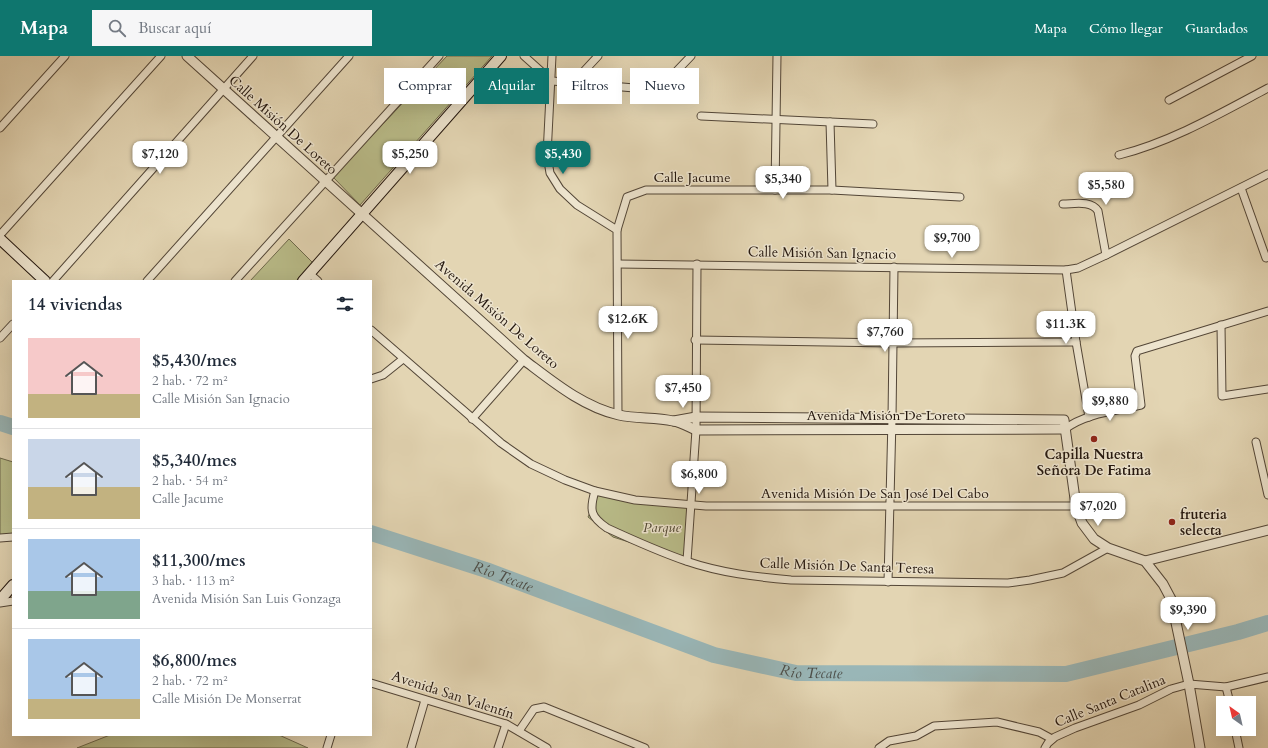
<!DOCTYPE html>
<html lang="es">
<head>
<meta charset="utf-8">
<style>
	:root { --surface:#fff; --page:#f6f6f7; --text:#1f2937; --muted:#747a83; --line:#e0e1e3; --accent:#0f766e }
	body { margin:0; font-family:Cardo,serif; background:var(--page); color:var(--text); height:100vh; display:flex; flex-direction:column; font-size:15px; white-space:nowrap }
	* { box-sizing:border-box; margin:0 }
	p { font-size:13px; color:var(--muted) }
	.icon { flex:none; width:22px; height:22px; fill:none; stroke:currentColor; stroke-width:2; stroke-linecap:round; stroke-linejoin:round }
	.map { position:relative; flex:1; overflow:hidden }
	.sheet { position:absolute; left:12px; top:224px; width:360px; height:456px; display:flex; flex-direction:column; background:var(--surface); border-radius:0px; box-shadow:0 4px 16px #0002 }
	.sheet>* { flex:none }
	.guide { position:absolute; left:384px; top:12px; width:380px; height:36px; display:flex; gap:8px }
	.needle { width:26px; rotate:326deg }
	.controls { position:absolute; left:1216px; top:640px; display:grid; gap:8px }
	.controls a { display:grid; place-items:center; width:40px; height:40px; border-radius:0px; background:var(--surface); box-shadow:0 4px 16px #0002; font-size:20px }
	.price { position:absolute; translate:-50% -34px; padding:0 9px; border-radius:8px; background:#fff; color:#222; font-size:13px; line-height:26px; filter:drop-shadow(0 1px 2px #0008) }
	.price::after { content:''; position:absolute; left:50%; top:24px; width:12px; height:9px; margin-left:-6px; background:inherit; clip-path:polygon(0 0,100% 0,50% 100%) }
	.price.active { background:var(--accent); color:#fff }
	ul { padding:0; list-style:none }
	li { display:flex; align-items:center; gap:12px; height:100px; padding:0 16px }
	li+li { border-top:1px solid var(--line) }
	li span { display:grid; place-items:center; flex:none; width:112px; height:80px; border-radius:0px; color:#555 }
	li>.icon { margin-inline-start:auto }
	span .icon { width:48px; height:48px; fill:#fffc; stroke-width:1 }
	li b { font-size:17px }
	h2 { display:flex; justify-content:space-between; align-items:center; height:48px; padding:0 16px; font-size:17px }
	.pill { padding:0 14px; border-radius:0px; background:var(--surface); box-shadow:0 4px 16px #0002; font-size:14px; line-height:36px }
	.pill.active { background:var(--accent); color:#fff }
	header { display:flex; align-items:center; gap:24px; box-sizing:border-box; height:56px; padding:0 20px; background:var(--accent); color:#fff }
	header strong { font-size:19px }
	nav { display:flex; gap:22px; margin-inline-start:auto; font-size:14px }
	.search { width:280px; height:36px; background:var(--page); display:flex; align-items:center; gap:10px; box-sizing:border-box; padding:0 14px; border-radius:0px; color:var(--muted); font-size:15px }
	.map>svg:first-child { display:block }
	.green { fill:#b9bc89; stroke:#6e694c }
	.lines { fill:none; stroke-linecap:round; stroke-linejoin:round }
	.river { stroke:#99b6b7; stroke-width:16 }
	.minor-casing { stroke:#534637; stroke-width:9 }
	.tertiary-casing { stroke:#534637; stroke-width:11 }
	.secondary-casing { stroke:#23160e; stroke-width:12 }
	.minor { stroke:#ede4ce; stroke-width:7 }
	.tertiary { stroke:#ede4ce; stroke-width:9 }
	.secondary { stroke:#ede4ce; stroke-width:10 }
	.poi-dot { fill:#8f2418; stroke:#ede4ce; stroke-width:1.5 }
	.labels { text-anchor:middle; dominant-baseline:central; stroke-width:3; stroke-linejoin:round; paint-order:stroke }
	.street-label { font-size:14px; fill:#23160e; stroke:#ede4ce }
	.poi-label { font-size:14px; font-weight:bold; fill:#23160e; stroke:#ede4ce }
	.park-label { font-size:14px; font-style:italic; fill:#504833; stroke:#ede4ce }
	.water-label { font-size:15px; font-style:italic; fill:#4c4e49; stroke:#ede4ce }
</style>
</head>
<body>
<header>
<strong>Mapa</strong>
<div class="search"><svg class="icon" aria-label="search" viewBox="0 0 24 24"><circle cx="10" cy="10" r="6"/><path d="M15 15l6 6"/></svg>Buscar aquí</div>
<nav><a>Mapa</a><a>Cómo llegar</a><a>Guardados</a></nav>
</header>
<div class="map">
<svg width="1268" height="692" viewBox="0 0 1268 692">
	<rect width="100%" height="100%" fill="#e3d5b3"/>
	<filter id="stains"><feTurbulence type="fractalNoise" baseFrequency=".005" numOctaves="4"/><feColorMatrix values="0 0 0 0 .2 0 0 0 0 .09 0 0 0 0 .02 0 0 0 .5 -.17"/></filter>
	<radialGradient id="worn" r=".72"><stop offset=".6" stop-color="#630" stop-opacity="0"/><stop offset="1" stop-color="#630" stop-opacity=".3"/></radialGradient>
	<!-- green -->
	<g class="green">
		<path d="M447,0H492L360,149L333,121Z"/>
		<path d="M289,183L313,207L296,225H250Z"/>
		<path d="M0,402L13,406V483L0,484Z"/>
		<path d="M599,437L691,450L689,505L613,481L588,461Z"/>
		<path d="M110,679H279L308,692H77Z"/>
	</g>
	<g class="lines">
		<!-- river -->
		<g class="river">
			<path d="M0,367L13,371"/>
			<path id="s1" d="M371,477L486,514L714,599L796,617L1066,618L1238,576L1268,567"/>
		</g>
		<!-- minor casing -->
		<g class="minor-casing">
			<g id="minor">
				<path d="M524,0L552,25L646,33L670,22L691,0"/>
				<path d="M552,0L547,99L550,117L560,133L577,149L617,174L618,359"/>
				<path d="M573,27L598,0"/>
				<path d="M1169,44L1252,0"/>
				<path d="M701,60L873,68"/>
				<path d="M830,66L832,134"/>
				<path d="M0,72L65,0"/>
				<path d="M1119,99C1171,86 1221,57 1268,32"/>
				<path d="M1241,132L1266,202"/>
				<path d="M775,134L777,0"/>
				<path d="M1063,148C1074,148 1091,144 1098,155L1106,199"/>
				<path d="M617,174L627,141L646,134H832L960,141"/>
				<path d="M0,179L161,0"/>
				<path d="M618,208L1066,214L1078,212L1106,199L1268,118"/>
				<path d="M1066,214L1076,286L1089,361"/>
				<path d="M309,217L318,225"/>
				<path d="M53,225L253,0"/>
				<path d="M147,225L349,0"/>
				<path d="M235,225L439,0"/>
				<path d="M1221,269L1222,340L1268,333"/>
				<path d="M371,274L501,387L531,408L565,424L595,435L635,444L706,450H1076"/>
				<path d="M0,282L13,268"/>
				<path d="M695,284L893,287L1076,286"/>
				<path d="M371,323L383,319L403,303"/>
				<path d="M472,363L524,304"/>
				<path d="M1065,373C1086,357 1116,355 1141,349L1135,300L1137,295L1268,255"/>
				<path d="M1256,386L1268,439"/>
				<path d="M595,435C589,455 591,461 607,472C633,484 660,496 686,505C721,517 756,521 791,524L1008,527L1030,524L1063,517L1108,492"/>
				<path d="M0,482L13,481"/>
				<path d="M687,505L696,374L697,208"/>
				<path d="M888,526L892,362L894,211"/>
				<path d="M0,547L13,545"/>
				<path d="M371,627L506,668L547,692"/>
				<path d="M1226,631L1230,647"/>
				<path d="M1235,673L1239,692"/>
				<path d="M519,675L534,653L544,651L645,692"/>
				<path d="M327,692L331,679"/>
				<path d="M411,692L425,644"/>
				<path d="M498,692L506,668"/>
				<path d="M879,692L889,685L916,680L934,670L997,666L1039,676L1052,683"/>
				<path d="M1045,692L1048,687L1055,681L1075,672L1139,649L1171,633L1189,628L1226,631L1268,621"/>
			</g>
		</g>
		<!-- tertiary casing -->
		<g class="tertiary-casing">
			<g id="tertiary">
				<path d="M187,0L524,304C552,325 583,351 619,359C636,363 655,361 673,365C681,366 689,371 696,374L1065,373"/>
				<path d="M674,365L696,361L1064,364L1076,450L1082,467L1094,483L1108,492L1145,505L1163,528L1171,543L1189,628L1200,692"/>
				<path d="M1145,505L1268,474"/>
			</g>
		</g>
		<!-- secondary casing -->
		<g class="secondary-casing">
			<g id="secondary">
				<path d="M0,183L45,225"/>
				<path d="M303,225L501,0"/>
				<path d="M0,544L13,529"/>
			</g>
		</g>
		<!-- minor -->
		<use href="#minor" class="minor"/>
		<!-- tertiary -->
		<use href="#tertiary" class="tertiary"/>
		<!-- secondary -->
		<use href="#secondary" class="secondary"/>
	</g>
	<!-- markers -->
	<g class="poi-dot">
		<circle cx="1094" cy="383" r="4"/>
		<circle cx="1172" cy="466" r="4"/>
	</g>
	<g class="labels">
		<!-- street labels -->
		<g class="street-label">
			<text transform="translate(283 69) rotate(42)">Calle Misión De Loreto</text>
			<text x="692" y="121">Calle Jacume</text>
			<text transform="translate(822 197) rotate(1)">Calle Misión San Ignacio</text>
			<text transform="translate(497 258) rotate(41)">Avenida Misión De Loreto</text>
			<text x="886" y="359">Avenida Misión De Loreto</text>
			<text x="875" y="437">Avenida Misión De San José Del Cabo</text>
			<text transform="translate(847 510) rotate(2)">Calle Misión De Santa Teresa</text>
			<text transform="translate(453 639) rotate(18)">Avenida San Valentín</text>
			<text transform="translate(1110 645) rotate(-22)">Calle Santa Catalina</text>
		</g>
		<!-- poi labels -->
		<g class="poi-label">
			<text x="1094" y="398">Capilla Nuestra<tspan x="1094" dy="16">Señora De Fatima</tspan></text>
			<text x="1180" y="458" text-anchor="start">fruteria<tspan x="1180" dy="16">selecta</tspan></text>
		</g>
		<!-- park labels -->
		<g class="park-label">
			<text x="662" y="471">Parque</text>
		</g>
		<!-- water labels -->
		<g class="water-label">
			<text stroke="none"><textPath href="#s1" startOffset="139">Río Tecate</textPath></text>
			<text stroke="none"><textPath href="#s1" startOffset="463">Río Tecate</textPath></text>
		</g>
	</g>
	<rect width="100%" height="100%" filter="url(#stains)"/>
	<rect width="100%" height="100%" fill="url(#worn)"/>
</svg>
<div class="controls">
<a><svg class="needle" viewBox="-14 -14 28 28"><path d="M0-13l5 13h-10z" fill="#e53935"/><path d="M0 13l5-13h-10z" fill="#747a83"/></svg></a>
</div>
<b class="price" style="left:160px;top:119px">$7,120</b>
<b class="price" style="left:410px;top:119px">$5,250</b>
<b class="price active" style="left:563px;top:119px">$5,430</b>
<b class="price" style="left:783px;top:144px">$5,340</b>
<b class="price" style="left:1106px;top:150px">$5,580</b>
<b class="price" style="left:952px;top:203px">$9,700</b>
<b class="price" style="left:628px;top:284px">$12.6K</b>
<b class="price" style="left:1066px;top:289px">$11.3K</b>
<b class="price" style="left:885px;top:297px">$7,760</b>
<b class="price" style="left:683px;top:353px">$7,450</b>
<b class="price" style="left:1110px;top:366px">$9,880</b>
<b class="price" style="left:699px;top:439px">$6,800</b>
<b class="price" style="left:1098px;top:471px">$7,020</b>
<b class="price" style="left:1188px;top:575px">$9,390</b>
<div class="guide">
<a class="pill">Comprar</a>
<a class="pill active">Alquilar</a>
<a class="pill">Filtros</a>
<a class="pill">Nuevo</a>
</div>
<section class="sheet">
<h2>14 viviendas<svg class="icon" aria-label="filters" viewBox="0 0 24 24"><path d="M4 7h16M4 17h16"/><circle cx="9" cy="7" r="2"/><circle cx="15" cy="17" r="2"/></svg></h2>
<ul>
<li><span style="background:linear-gradient(#f6c9c9 70%,#c2b280 0)"><svg class="icon" aria-label="home" viewBox="0 0 24 24"><path d="M3 11l9-7 9 7M6 9v11h12V9"/></svg></span><div><b>$5,430/mes</b><p>2 hab. · 72 m²</p><p>Calle Misión San Ignacio</p></div></li>
<li><span style="background:linear-gradient(#c9d6e8 60%,#c2b280 0)"><svg class="icon" aria-label="home" viewBox="0 0 24 24"><path d="M3 11l9-7 9 7M6 9v11h12V9"/></svg></span><div><b>$5,340/mes</b><p>2 hab. · 54 m²</p><p>Calle Jacume</p></div></li>
<li><span style="background:linear-gradient(#a9c7e8 65%,#7fa58c 0)"><svg class="icon" aria-label="home" viewBox="0 0 24 24"><path d="M3 11l9-7 9 7M6 9v11h12V9"/></svg></span><div><b>$11,300/mes</b><p>3 hab. · 113 m²</p><p>Avenida Misión San Luis Gonzaga</p></div></li>
<li><span style="background:linear-gradient(#a9c7e8 75%,#c2b280 0)"><svg class="icon" aria-label="home" viewBox="0 0 24 24"><path d="M3 11l9-7 9 7M6 9v11h12V9"/></svg></span><div><b>$6,800/mes</b><p>2 hab. · 72 m²</p><p>Calle Misión De Monserrat</p></div></li>
</ul>
</section>
</div>
</body>
</html>
